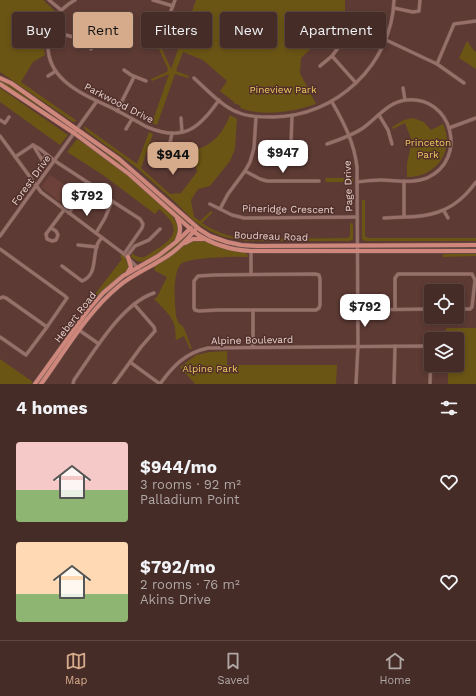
<!DOCTYPE html>
<html lang="en">
<head>
<meta charset="utf-8">
<style>
	:root { --surface:#462c27; --page:#4d342f; --text:#f1f3f6; --muted:#b0a7a7; --line:#5e4844; --accent:#d6ab8b }
	body { margin:0; font-family:"Work Sans",sans-serif; background:var(--page); color:var(--text); height:100vh; display:flex; flex-direction:column; font-size:15px; white-space:nowrap }
	* { box-sizing:border-box; margin:0 }
	p { font-size:13px; color:var(--muted) }
	.icon { flex:none; width:22px; height:22px; fill:none; stroke:currentColor; stroke-width:2; stroke-linecap:round; stroke-linejoin:round }
	.map { position:relative; height:384px; overflow:hidden }
	.sheet { display:flex; flex-direction:column; background:var(--surface); flex:1 }
	.sheet>* { flex:none }
	.banner { position:absolute; left:12px; top:12px; width:452px; height:36px; display:flex; gap:8px }
	.fabs { position:absolute; left:424px; top:284px; display:grid; gap:8px }
	.fabs a { display:grid; place-items:center; width:40px; height:40px; border-radius:4px; background:var(--surface); box-shadow:0 2px 6px #0003,0 0 0 1px var(--line); font-size:20px }
	.price { position:absolute; translate:-50% -34px; padding:0 9px; border-radius:8px; background:#fff; color:#222; font-size:13px; line-height:26px; filter:drop-shadow(0 1px 2px #0008) }
	.price::after { content:''; position:absolute; left:50%; top:24px; width:12px; height:9px; margin-left:-6px; background:inherit; clip-path:polygon(0 0,100% 0,50% 100%) }
	.price.selected { background:var(--accent); color:#111 }
	ul { padding:0; list-style:none }
	li { display:flex; align-items:center; gap:12px; height:100px; padding:0 16px }
	li span { display:grid; place-items:center; flex:none; width:112px; height:80px; border-radius:4px; color:#555 }
	li>.icon { margin-inline-start:auto }
	span .icon { width:48px; height:48px; fill:#fffc; stroke-width:1 }
	li b { font-size:17px }
	h2 { display:flex; justify-content:space-between; align-items:center; height:48px; padding:0 16px; font-size:17px }
	.chip { padding:0 14px; border-radius:4px; background:var(--surface); box-shadow:0 2px 6px #0003,0 0 0 1px var(--line); font-size:14px; line-height:36px }
	.chip.selected { background:var(--accent); color:#111 }
	.tabs { display:flex; justify-content:space-around; align-items:center; height:56px; border-top:1px solid var(--line); background:var(--surface); font-size:11px; color:var(--muted) }
	.tabs a { display:grid; justify-items:center; gap:2px }
	.tabs .selected { color:var(--accent) }
	.map>svg:first-child { display:block }
	.built { fill:#6c413a }
	.green { fill:#6b5515 }
	.lines { fill:none; stroke-linecap:round; stroke-linejoin:round }
	.minor-casing { stroke:#765954; stroke-width:4 }
	.major-casing { stroke:#765954; stroke-width:5 }
	.minor { stroke:#977069; stroke-width:3 }
	.major { stroke:#cf877c; stroke-width:4 }
	.labels { text-anchor:middle; dominant-baseline:central; stroke-width:3; stroke-linejoin:round; paint-order:stroke }
	.park-label { font-size:10px; fill:#f0ca62; stroke:#512f2a }
	.street-label { font-size:10px; fill:#e7d1cd; stroke:#512f2a }
</style>
</head>
<body>
<div class="map">
<svg width="476" height="384" viewBox="0 0 476 384">
	<rect width="100%" height="100%" fill="#5d3a34"/>
	<!-- built -->
	<path class="built" d="M50,175L70,188L60,202L41,187Z"/>
	<!-- green -->
	<g class="green">
		<path d="M0,0H43L54,10L55,12C46,25 42,39 45,55L33,62L21,82L77,121L73,122L0,72Z"/>
		<path d="M196,0H345V20L335,23L327,33L301,58L300,73L316,104C292,112 265,117 240,108L241,106L234,103V102L220,91L227,81L203,60L183,52L176,71L189,76L188,78L175,74L157,125L152,123L169,74L152,81L151,79L167,72L168,69L159,49H162L171,69Z"/>
		<path d="M467,41L475,52L476,51V69L459,58Z"/>
		<path d="M0,79L47,111L35,104L0,82Z"/>
		<path d="M0,88L68,135L60,145L0,102Z"/>
		<path d="M230,115L237,119L235,149L230,161L210,186L198,189L191,200L194,217L200,221L211,211L213,212L202,223C217,233 233,238 251,239L348,238L350,236V222L353,225V239L350,241H246L224,237L210,231L200,225L193,220L175,202L136,167L85,130L84,126L137,164L149,132L153,134L141,168L170,194L181,193L197,172L192,151C213,145 222,135 230,115Z"/>
		<path d="M413,118L424,122L431,130L443,124C456,151 435,178 407,177V163L412,141L405,123L393,129L392,127L404,120Z"/>
		<path d="M77,139L109,160L139,184L173,216L179,229L175,240L159,253L149,259L141,262L137,261L131,257L132,253C135,256 139,258 144,257C148,256 153,251 157,249C180,235 178,225 159,209L155,214L103,175L67,152Z"/>
		<path d="M104,152L118,160L158,194L186,221L189,225L138,179Z"/>
		<path d="M325,178H353V182H326Z"/>
		<path d="M362,200H365V236L368,238H476V241H365L362,239Z"/>
		<path d="M188,233C185,245 156,261 144,267H141L165,254Z"/>
		<path d="M194,240L204,241L223,248L246,253L249,257C238,256 185,257 180,265C172,276 175,303 176,316L178,322L184,328L192,349H190L184,336L176,340C175,335 176,329 174,324C171,315 161,306 154,299L157,297L167,277L155,271L154,266C168,259 179,247 194,240Z"/>
		<path d="M122,254C127,259 130,262 128,269L88,308L86,306L122,259L120,256Z"/>
		<path d="M443,254H476V256L443,257Z"/>
		<path d="M447,328H476V384H448V366L434,365H457V339H439Z"/>
		<path d="M227,351V365H337L336,384H195L180,367L196,355L210,352Z"/>
		<path d="M0,359L33,382L31,384H0Z"/>
	</g>
	<g class="lines">
		<!-- minor casing -->
		<g class="minor-casing">
			<g id="minor">
				<path d="M49,0L61,10"/>
				<path d="M75,0C61,8 51,20 49,36C41,78 82,94 112,108C124,114 136,121 147,127C183,142 199,129 219,100"/>
				<path d="M153,0L173,6"/>
				<path d="M394,8L413,12L419,11L420,0"/>
				<path d="M50,31L89,41"/>
				<path d="M153,39L160,40L175,0"/>
				<path d="M386,40L437,64L464,83"/>
				<path d="M89,41L114,25"/>
				<path d="M89,41L91,49"/>
				<path d="M332,56L356,83"/>
				<path d="M437,64L454,24L476,21"/>
				<path d="M320,66L332,56L344,40"/>
				<path d="M124,70L131,75L146,81"/>
				<path d="M48,76L56,71"/>
				<path d="M194,78C206,89 223,107 237,112C248,117 261,117 273,117C336,117 392,64 394,0"/>
				<path d="M403,88L405,100"/>
				<path d="M332,102C344,123 354,142 357,167L358,346L356,384"/>
				<path d="M117,111L134,77"/>
				<path d="M379,115L388,130L392,144"/>
				<path d="M181,118L182,132"/>
				<path d="M0,120L5,123L9,117"/>
				<path d="M449,128L476,118"/>
				<path d="M126,129L132,119"/>
				<path d="M0,136L41,192L124,254L139,269"/>
				<path d="M291,144L292,116"/>
				<path d="M327,144C339,140 353,135 363,128C377,118 388,102 406,100C452,95 469,159 427,178C412,184 396,180 381,180C373,180 365,181 357,182"/>
				<path d="M33,145L40,149L55,161L101,191L112,201L140,219L143,224L142,228L124,254"/>
				<path d="M33,145L42,160L47,155"/>
				<path d="M15,157L33,145"/>
				<path d="M167,157L174,165L175,169H170L165,163L164,160L168,153L172,133"/>
				<path d="M245,171L260,179L267,181H319"/>
				<path d="M404,181V217C428,217 449,212 466,194C470,190 473,186 476,182"/>
				<path d="M210,204L232,215L244,218L357,217"/>
				<path d="M220,209L228,194L245,171L250,162L254,148L256,117"/>
				<path d="M444,211L448,218"/>
				<path d="M69,213L89,183"/>
				<path d="M384,218L404,217"/>
				<path d="M51,228L56,231L58,235L56,240L52,241L47,239L46,234L64,210"/>
				<path d="M96,233L105,218L112,201"/>
				<path d="M0,236L97,101"/>
				<path d="M78,245L97,247"/>
				<path d="M0,249L65,296L67,298L47,327L26,355L0,337"/>
				<path d="M251,251V274"/>
				<path d="M127,256L135,246L149,240L160,229"/>
				<path d="M62,266L82,281C98,275 92,255 98,243C99,241 100,239 102,238"/>
				<path d="M315,274L319,275L320,279V305L319,308L316,310H218L199,311L195,310L194,308V281L198,276L215,275Z"/>
				<path d="M0,298L3,297L6,298L47,327"/>
				<path d="M395,309V278L398,274H472L475,280L472,307L470,309H457"/>
				<path d="M253,310V347"/>
				<path d="M357,310L431,309"/>
				<path d="M79,330L99,344"/>
				<path d="M130,362L160,384C173,366 185,353 208,348L426,346L430,347L431,351L430,384"/>
				<path d="M73,384L74,380C94,352 121,304 154,293"/>
				<path d="M114,384L141,347L155,331L154,327L134,304"/>
				<path d="M394,384L395,346"/>
			</g>
		</g>
		<!-- major casing -->
		<g class="major-casing">
			<g id="major">
				<path d="M0,78L11,83L119,159L199,229L210,236L227,242L241,245L257,246L476,245"/>
				<path d="M0,84L74,133L129,174L194,232C211,244 230,250 251,251H476"/>
				<path d="M177,218C181,226 181,231 177,240"/>
				<path d="M185,243L193,239H203"/>
				<path d="M128,272L131,267L128,257"/>
				<path d="M35,384L89,309L103,293L123,276L158,256L176,242L191,228"/>
				<path d="M41,384C65,351 88,311 119,286C132,275 147,269 161,260C174,253 186,241 195,230"/>
			</g>
		</g>
		<!-- minor -->
		<use href="#minor" class="minor"/>
		<!-- major -->
		<use href="#major" class="major"/>
	</g>
	<g class="labels">
		<!-- park labels -->
		<g class="park-label">
			<text x="283" y="89">Pineview Park</text>
			<text x="428" y="142">Princeton<tspan x="428" dy="12">Park</tspan></text>
			<text x="210" y="368">Alpine Park</text>
		</g>
		<!-- street labels -->
		<g class="street-label">
			<text transform="translate(119 103) rotate(27)">Parkwood Drive</text>
			<text transform="translate(31 180) rotate(-54)">Forest Drive</text>
			<text transform="translate(348 186) rotate(-92)">Page Drive</text>
			<text transform="translate(288 209) rotate(1)">Pineridge Crescent</text>
			<text transform="translate(271 236) rotate(2)">Boudreau Road</text>
			<text transform="translate(75 317) rotate(-52)">Hebert Road</text>
			<text transform="translate(252 340) rotate(-1)">Alpine Boulevard</text>
		</g>
	</g>
</svg>
<div class="fabs">
<a><svg class="icon" aria-label="locate" viewBox="0 0 24 24"><circle cx="12" cy="12" r="6"/><path d="M12 2v4M12 18v4M2 12h4M18 12h4"/></svg></a>
<a><svg class="icon" aria-label="layers" viewBox="0 0 24 24"><path d="M12 4l9 5-9 5-9-5zM3 14l9 5 9-5"/></svg></a>
</div>
<b class="price" style="left:283px;top:174px">$947</b>
<b class="price selected" style="left:173px;top:176px">$944</b>
<b class="price" style="left:87px;top:217px">$792</b>
<b class="price" style="left:365px;top:328px">$792</b>
<div class="banner">
<a class="chip">Buy</a>
<a class="chip selected">Rent</a>
<a class="chip">Filters</a>
<a class="chip">New</a>
<a class="chip">Apartment</a>
</div>
</div>
<section class="sheet">
<h2>4 homes<svg class="icon" aria-label="filters" viewBox="0 0 24 24"><path d="M4 7h16M4 17h16"/><circle cx="9" cy="7" r="2"/><circle cx="15" cy="17" r="2"/></svg></h2>
<ul>
<li><span style="background:linear-gradient(#f6c9c9 60%,#8fb573 0)"><svg class="icon" aria-label="home" viewBox="0 0 24 24"><path d="M3 11l9-7 9 7M6 9v11h12V9"/></svg></span><div><b>$944/mo</b><p>3 rooms · 92 m²</p><p>Palladium Point</p></div><svg class="icon" aria-label="heart" viewBox="0 0 24 24"><path d="M12 20l-8-8c-3-5 5-10 8-4 3-6 11-1 8 4z"/></svg></li>
<li><span style="background:linear-gradient(#ffd9b3 65%,#8fb573 0)"><svg class="icon" aria-label="home" viewBox="0 0 24 24"><path d="M3 11l9-7 9 7M6 9v11h12V9"/></svg></span><div><b>$792/mo</b><p>2 rooms · 76 m²</p><p>Akins Drive</p></div><svg class="icon" aria-label="heart" viewBox="0 0 24 24"><path d="M12 20l-8-8c-3-5 5-10 8-4 3-6 11-1 8 4z"/></svg></li>
</ul>
</section>
<nav class="tabs">
<a class="selected"><svg class="icon" aria-label="map" viewBox="0 0 24 24"><path d="M3 6l6-2 6 2 6-2v14l-6 2-6-2-6 2zM9 4v14M15 6v14"/></svg>Map</a>
<a><svg class="icon" aria-label="saved" viewBox="0 0 24 24"><path d="M7 4h10v16l-5-4-5 4z"/></svg>Saved</a>
<a><svg class="icon" aria-label="home" viewBox="0 0 24 24"><path d="M3 11l9-7 9 7M6 9v11h12V9"/></svg>Home</a>
</nav>
</body>
</html>
